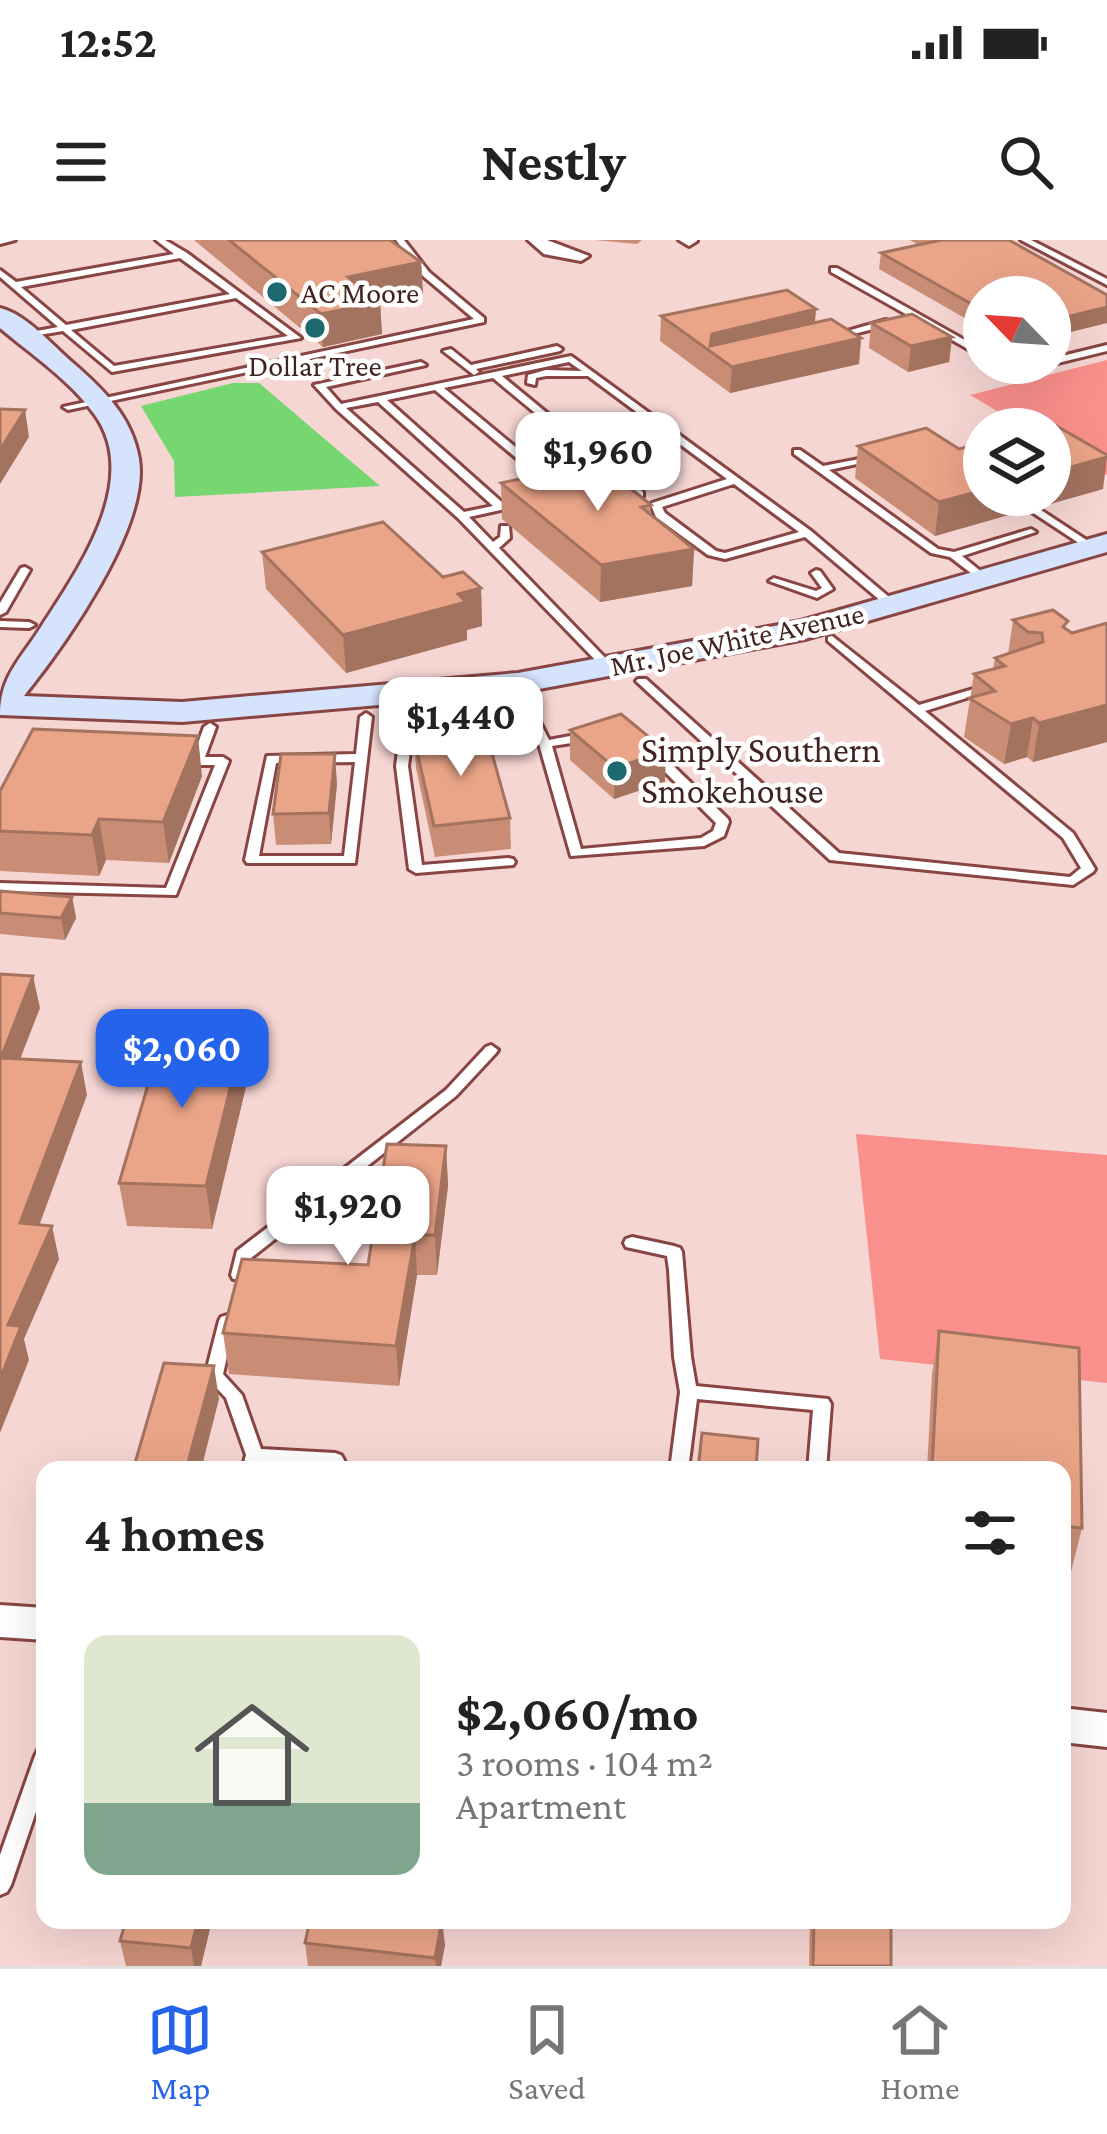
<!DOCTYPE html>
<html lang="en">
<head>
<meta charset="utf-8">
<style>
	:root { --surface:#fff; --page:#f6f6f6; --text:#222; --muted:#767676; --line:#e0e0e0; --accent:#2563eb }
	body { margin:0; font-family:"Crimson Pro",serif; background:var(--page); color:var(--text); height:100vh; display:flex; flex-direction:column; font-size:45px; white-space:nowrap }
	* { box-sizing:border-box; margin:0 }
	p { font-size:39px; color:var(--muted) }
	.icon { flex:none; width:66px; height:66px; fill:none; stroke:currentColor; stroke-width:2; stroke-linecap:round; stroke-linejoin:round }
	.map { position:relative; flex:1; overflow:hidden }
	.sheet { position:absolute; left:36px; top:1221px; width:1035px; height:468px; display:flex; flex-direction:column; background:var(--surface); border-radius:24px; box-shadow:0 12px 48px #0002 }
	.sheet>* { flex:none }
	.needle { width:78px; rotate:295deg }
	.fabs { position:absolute; left:963px; top:36px; display:grid; gap:24px }
	.fabs a { display:grid; place-items:center; width:108px; height:108px; border-radius:50%; background:var(--surface); box-shadow:0 12px 48px #0002; font-size:60px }
	.price { position:absolute; translate:-50% -102px; padding:0 27px; border-radius:24px; background:#fff; color:#222; font-size:39px; line-height:78px; filter:drop-shadow(0 3px 6px #0008) }
	.price::after { content:''; position:absolute; left:50%; top:72px; width:36px; height:27px; margin-left:-18px; background:inherit; clip-path:polygon(0 0,100% 0,50% 100%) }
	.price.on { background:var(--accent); color:#fff }
	ul { padding:0; list-style:none }
	li { display:flex; align-items:center; gap:36px; height:300px; padding:0 48px }
	li span { display:grid; place-items:center; flex:none; width:336px; height:240px; border-radius:24px; color:#555 }
	li>.icon { margin-inline-start:auto }
	span .icon { width:144px; height:144px; fill:#fffc; stroke-width:1 }
	li b { font-size:51px }
	h2 { display:flex; justify-content:space-between; align-items:center; height:144px; padding:0 48px; font-size:51px }
	.status { display:flex; justify-content:space-between; align-items:center; height:84px; padding:0 60px; background:var(--surface); direction:ltr }
	.status svg { height:33px; fill:currentColor }
	header { display:flex; justify-content:space-between; align-items:center; height:156px; padding:0 48px; background:var(--surface); font-size:54px; font-weight:700 }
	.menu { display:flex; justify-content:space-around; align-items:center; height:168px; border-top:3px solid var(--line); background:var(--surface); font-size:33px; color:var(--muted) }
	.menu a { display:grid; justify-items:center; gap:6px }
	.menu .on { color:var(--accent) }
	.map>svg:first-child { display:block }
	.green { fill:#fa908c }
	.water { fill:#76d670 }
	.lines { fill:none; stroke-linecap:round; stroke-linejoin:round }
	.lane-casing { stroke:#884543; stroke-width:6 }
	.street-casing { stroke:#884543; stroke-width:6 }
	.secondary-casing { stroke:#884543; stroke-width:6 }
	.lane { fill:#fff; fill-rule:evenodd }
	.street { fill:#fff; fill-rule:evenodd }
	.secondary { fill:#d6e3fd; fill-rule:evenodd }
	.wall { fill:#c98d75 }
	.shaded-wall { fill:#a4735f }
	.building { fill:#eaa488; stroke:#a4735f; stroke-width:3 }
	.poi-dot { fill:#1c696f; stroke:#fff; stroke-width:4.5 }
	.labels { text-anchor:middle; dominant-baseline:central; stroke-width:9; stroke-linejoin:round; paint-order:stroke }
	.far-poi-label { font-size:30px; fill:#412322; stroke:#fff; text-anchor:start }
	.far-street-label { font-size:30px; fill:#412322; stroke:#fff }
	.poi-label { font-size:36px; fill:#412322; stroke:#fff; text-anchor:start }
</style>
</head>
<body>
<div class="status"><b>12:52</b><svg viewBox="0 0 49 12"><path d="M0 12V9h3v3zM5 12V6h3v6zM10 12V3h3v9zM15 12V0h3v12zM26 1h20v11H26zM47 4h2v5h-2z"/></svg></div>
<header><svg class="icon" aria-label="menu" viewBox="0 0 24 24"><path d="M4 6h16M4 12h16M4 18h16"/></svg>Nestly<svg class="icon" aria-label="search" viewBox="0 0 24 24"><circle cx="10" cy="10" r="6"/><path d="M15 15l6 6"/></svg></header>
<div class="map">
<svg width="1107" height="1726" viewBox="0 0 1107 1726">
	<rect width="100%" height="100%" fill="#f6d6d3"/>
	<!-- green -->
	<g class="green">
		<path d="M1107,120V235L1050,202V189H1028L970,155Z"/>
		<path d="M856,894L1107,915V1143L880,1119Z"/>
	</g>
	<!-- water -->
	<path class="water" d="M233,143H259L380,246L175,257L174,221L141,166Z"/>
	<g class="lines">
		<!-- lane casing -->
		<g class="lane-casing">
			<g id="lane">
				<path d="M0,0H15L0,4Z"/>
				<path d="M156,0H165L187,13L301,98L112,132L63,91L21,98V94L58,87L0,37V30L16,42L174,14ZM180,18L230,54L66,85L21,47ZM236,58L288,96L114,126L71,90Z"/>
				<path d="M396,0H404L429,32L484,78V82L68,170L63,167L474,79L423,36Z"/>
				<path d="M1021,0H1031L1107,39V45Z"/>
				<path d="M831,28H837L984,111V118L831,32Z"/>
				<path d="M886,80L889,81V85L834,99L830,96Z"/>
				<path d="M1107,105V111L1013,134L994,123H1006L1014,128L1035,123H1050V119Z"/>
				<path d="M557,106L562,109L560,111L476,129L479,132L474,135L443,111L451,109L471,125Z"/>
				<path d="M571,116L811,291L896,363V367H888L805,297L725,319L708,315L656,277L651,265L652,263L727,239L588,136H546L536,138L535,145L527,143L528,135L546,130L582,131L569,122L502,136L643,252V256H635L493,138L444,148L559,243V247H551L435,150L387,160L505,265V269L469,277L493,302L500,297L501,286H509L510,298L499,308L614,427L608,430L604,429L458,278L336,169L314,145L421,122L426,125L326,147L341,164ZM378,162L493,266L464,272L346,168ZM734,244L799,292L725,313L716,311L665,273L662,267Z"/>
				<path d="M794,210H800L823,226L880,215V219L829,230L938,309L954,312L1031,289L1036,292L962,316L989,338L980,340L950,317L931,313L794,214Z"/>
				<path d="M1006,255H1018L1097,307L1088,309Z"/>
				<path d="M25,327L30,330L6,372L0,375V363L21,328Z"/>
				<path d="M816,330L820,331L833,349L817,358L769,341L774,338L816,351L822,348L811,333Z"/>
				<path d="M0,381L29,382L35,385L29,388L0,387Z"/>
				<path d="M832,396L919,465L984,446H992V450L925,471L1073,593L1095,629L1093,632L1073,645L830,620L636,441L638,439H646L839,613L1070,637L1081,628L1063,598L828,401V397Z"/>
				<path d="M523,456L529,460L549,500L591,492L597,496L591,500L552,506L581,609L701,598L713,591L716,583L650,517V511H658L728,579L729,582L724,596L704,606L571,616L539,504L517,460Z"/>
				<path d="M409,470L415,474L408,526L422,625L508,618L513,619L515,622L513,625L416,633L409,629L396,526L403,474Z"/>
				<path d="M366,473L372,477L355,623H247L245,620L267,516L356,514L360,477ZM355,522L344,616H259L276,523Z"/>
				<path d="M210,483L216,487L205,517H223L229,521L176,655L0,651V643L166,648L215,525H184L178,521L184,517H193L204,487Z"/>
				<path d="M491,805L498,810L496,813L456,856L251,1018L245,1039H233L231,1035L237,1011L446,850L486,807Z"/>
				<path d="M632,997L674,1006L680,1008L682,1012L691,1117L696,1146L828,1159L831,1164L826,1230H808L813,1170L697,1159L688,1230H670L680,1152L674,1117L669,1030L667,1016L626,1007L624,1003L626,999Z"/>
				<path d="M227,1075L233,1077L235,1081L223,1134L242,1155L261,1209L335,1213L341,1215L344,1220L342,1230H324L325,1226L262,1222L260,1230H242L246,1215L226,1158L205,1136L219,1081L221,1077Z"/>
				<path d="M45,1507V1545L11,1645L7,1652L0,1655V1615L35,1516L38,1510Z"/>
			</g>
		</g>
		<!-- street casing -->
		<g class="street-casing">
			<g id="street">
				<path d="M528,0H547L589,16L581,21L544,14Z"/>
				<path d="M679,0H697V1L689,6Z"/>
				<path d="M0,1365L45,1368V1400L0,1397Z"/>
				<path d="M1062,1468L1107,1473V1507L1062,1502Z"/>
			</g>
		</g>
		<!-- secondary casing -->
		<g class="secondary-casing">
			<path id="secondary" d="M0,68C26,74 53,106 73,123C104,150 132,177 139,219C150,286 65,405 24,456L182,462L518,433L801,381L1107,294V312L805,399L518,453L182,482L0,475C0,436 21,419 41,387C77,331 142,241 95,175C71,141 32,115 0,88Z"/>
		</g>
		<!-- lane -->
		<use href="#lane" class="lane"/>
		<!-- street -->
		<use href="#street" class="street"/>
		<!-- secondary -->
		<use href="#secondary" class="secondary"/>
	</g>
	<!-- wall -->
	<g class="wall">
		<path d="M194,0H390L421,22L423,54L380,62L382,94L323,107Z"/>
		<path d="M595,0H642L637,4Z"/>
		<path d="M910,0H1009L1107,55V83L1050,97L984,57V89L879,29L881,13L918,5Z"/>
		<path d="M816,69L814,83L861,98L859,124L730,153L660,101L661,76Z"/>
		<path d="M871,83L952,97L949,122L908,132L869,108Z"/>
		<path d="M858,206L984,255H1025L1022,271L935,296L855,238Z"/>
		<path d="M501,243L651,265L650,275L694,309L692,346L600,362L502,279Z"/>
		<path d="M1103,249L1043,266L1026,255H1050Z"/>
		<path d="M262,312L443,337L481,348L482,386L467,390V400L346,433L266,349Z"/>
		<path d="M1013,380L1066,389L1072,393L1107,383V502L1033,522L1027,517L1004,524L964,497L974,434L993,429L995,418L1008,414Z"/>
		<path d="M570,490L665,542L614,559L570,520Z"/>
		<path d="M414,498L510,578L511,609L435,617L416,528Z"/>
		<path d="M202,536L169,623L106,620L99,636L0,631V551Z"/>
		<path d="M337,544L331,604L276,605L273,574Z"/>
		<path d="M0,651L72,657L76,678L65,700L0,694Z"/>
		<path d="M248,838L212,989L127,986L119,943Z"/>
		<path d="M446,906L448,946L437,1035H417L399,1146L229,1134L223,1093L368,1025Z"/>
		<path d="M939,1091L1079,1108L1082,1288L1071,1332L1062,1330V1230H927L932,1134Z"/>
		<path d="M126,1680H212L201,1726H126L120,1701Z"/>
		<path d="M810,1680H891V1726H809Z"/>
		<path d="M305,1703L445,1705L441,1726H308Z"/>
	</g>
	<!-- shaded-wall -->
	<g class="shaded-wall">
		<path d="M421,22L423,54L380,62L382,94L323,107L321,74L348,37Z"/>
		<path d="M1107,67V83L1050,97V81Z"/>
		<path d="M816,69L814,94L710,111L712,94Z"/>
		<path d="M952,97L949,122L908,132L911,106Z"/>
		<path d="M861,98L859,124L730,153L732,127Z"/>
		<path d="M25,170L29,197L0,244V210Z"/>
		<path d="M1107,217L1103,249L1043,266L1045,255H1050V233Z"/>
		<path d="M984,250V255H1025L1022,271L935,296L939,262Z"/>
		<path d="M694,309L692,346L600,362L601,325Z"/>
		<path d="M481,348L482,386L467,390V400L346,433L343,395L458,354Z"/>
		<path d="M1107,465V502L1033,522L1039,483Z"/>
		<path d="M1033,478L1027,517L1004,524L1011,484Z"/>
		<path d="M198,496L202,536L169,623L163,582Z"/>
		<path d="M666,511L665,542L614,559L615,528Z"/>
		<path d="M335,514L337,544L331,604L329,573Z"/>
		<path d="M99,579L106,620L99,636L92,595Z"/>
		<path d="M72,657L76,678L65,700L61,678Z"/>
		<path d="M33,736L40,768L8,850L1,818Z"/>
		<path d="M243,796L248,838L212,989L206,946Z"/>
		<path d="M81,822L87,855L28,1016L20,983Z"/>
		<path d="M446,906L448,946L437,1035L435,995Z"/>
		<path d="M52,986L59,1019L24,1099L29,1120L0,1193V1139L8,1085Z"/>
		<path d="M415,995L417,1035L399,1146L396,1106Z"/>
		<path d="M214,1126L219,1159L201,1230H186Z"/>
		<path d="M198,1680H212L201,1726H194L191,1708Z"/>
		<path d="M442,1680L445,1705L441,1726H436L435,1718Z"/>
	</g>
	<!-- building -->
	<g class="building">
		<path d="M229,0H390L421,22L348,37L380,62L321,74Z"/>
		<path d="M941,0H1009L1107,55V67L1050,81V57H984V71L881,13Z"/>
		<path d="M787,50L816,69L712,94L710,106L831,79L861,98L732,127L661,76Z"/>
		<path d="M912,74L952,97L911,106L871,83Z"/>
		<path d="M0,169L25,170L0,210Z"/>
		<path d="M1053,184L1107,215V217L1050,233V189H1034Z"/>
		<path d="M926,188L959,209L974,205L984,210V250L939,262L858,206Z"/>
		<path d="M598,222L651,265L641,267L694,309L601,325L501,243Z"/>
		<path d="M383,282L443,337L463,332L481,348L458,354L466,362L343,395L262,312Z"/>
		<path d="M1053,370L1068,381L1063,387L1072,393L1107,383V465L1039,483L1033,478L1011,484L969,458L995,451L974,434L1005,426L995,418L1043,402L1042,393L1028,392L1013,380Z"/>
		<path d="M621,474L666,511L615,528L570,490Z"/>
		<path d="M33,489L198,496L163,582L99,579L92,595L0,591V551Z"/>
		<path d="M486,492L510,578L434,586L414,498Z"/>
		<path d="M281,514H335L329,573L273,574Z"/>
		<path d="M0,651L72,657L61,678L0,673Z"/>
		<path d="M0,734L33,736L1,818L81,822L20,983L52,986L8,1085L21,1086L0,1139Z"/>
		<path d="M163,794L243,796L206,946L119,943Z"/>
		<path d="M387,904L446,906L435,995H415L396,1106L223,1093L242,1019L368,1025Z"/>
		<path d="M939,1091L1079,1108L1082,1288L1062,1286V1230H932Z"/>
		<path d="M164,1123L214,1126L186,1230H133Z"/>
		<path d="M702,1193L758,1199L756,1230H698Z"/>
		<path d="M126,1680H198L191,1708L120,1701Z"/>
		<path d="M310,1680H442L435,1718L305,1703Z"/>
		<path d="M814,1680H891V1726H813Z"/>
	</g>
	<!-- markers -->
	<g class="poi-dot">
		<circle cx="277" cy="52" r="12"/>
		<circle cx="315" cy="88" r="12"/>
		<circle cx="617" cy="531" r="12"/>
	</g>
	<g class="labels">
		<!-- far-poi labels -->
		<g class="far-poi-label">
			<text x="301" y="52">AC Moore</text>
			<text x="315" y="125" text-anchor="middle">Dollar Tree</text>
		</g>
		<!-- far-street labels -->
		<g class="far-street-label">
			<text transform="translate(737 399) rotate(-12)">Mr. Joe White Avenue</text>
		</g>
		<!-- poi labels -->
		<g class="poi-label">
			<text x="641" y="510">Simply Southern<tspan x="641" dy="41">Smokehouse</tspan></text>
		</g>
	</g>
</svg>
<div class="fabs">
<a><svg class="needle" viewBox="-14 -14 28 28"><path d="M0-13l5 13h-10z" fill="#e53935"/><path d="M0 13l5-13h-10z" fill="#767676"/></svg></a>
<a><svg class="icon" aria-label="layers" viewBox="0 0 24 24"><path d="M12 4l9 5-9 5-9-5zM3 14l9 5 9-5"/></svg></a>
</div>
<b class="price" style="left:598px;top:274px">$1,960</b>
<b class="price" style="left:461px;top:539px">$1,440</b>
<b class="price on" style="left:182px;top:871px">$2,060</b>
<b class="price" style="left:348px;top:1028px">$1,920</b>
<section class="sheet">
<h2>4 homes<svg class="icon" aria-label="filters" viewBox="0 0 24 24"><path d="M4 7h16M4 17h16"/><circle cx="9" cy="7" r="2"/><circle cx="15" cy="17" r="2"/></svg></h2>
<ul>
<li><span style="background:linear-gradient(#dfe7d0 70%,#7fa58c 0)"><svg class="icon" aria-label="home" viewBox="0 0 24 24"><path d="M3 11l9-7 9 7M6 9v11h12V9"/></svg></span><div><b>$2,060/mo</b><p>3 rooms · 104 m²</p><p>Apartment</p></div></li>
</ul>
</section>
</div>
<nav class="menu">
<a class="on"><svg class="icon" aria-label="map" viewBox="0 0 24 24"><path d="M3 6l6-2 6 2 6-2v14l-6 2-6-2-6 2zM9 4v14M15 6v14"/></svg>Map</a>
<a><svg class="icon" aria-label="saved" viewBox="0 0 24 24"><path d="M7 4h10v16l-5-4-5 4z"/></svg>Saved</a>
<a><svg class="icon" aria-label="home" viewBox="0 0 24 24"><path d="M3 11l9-7 9 7M6 9v11h12V9"/></svg>Home</a>
</nav>
</body>
</html>
